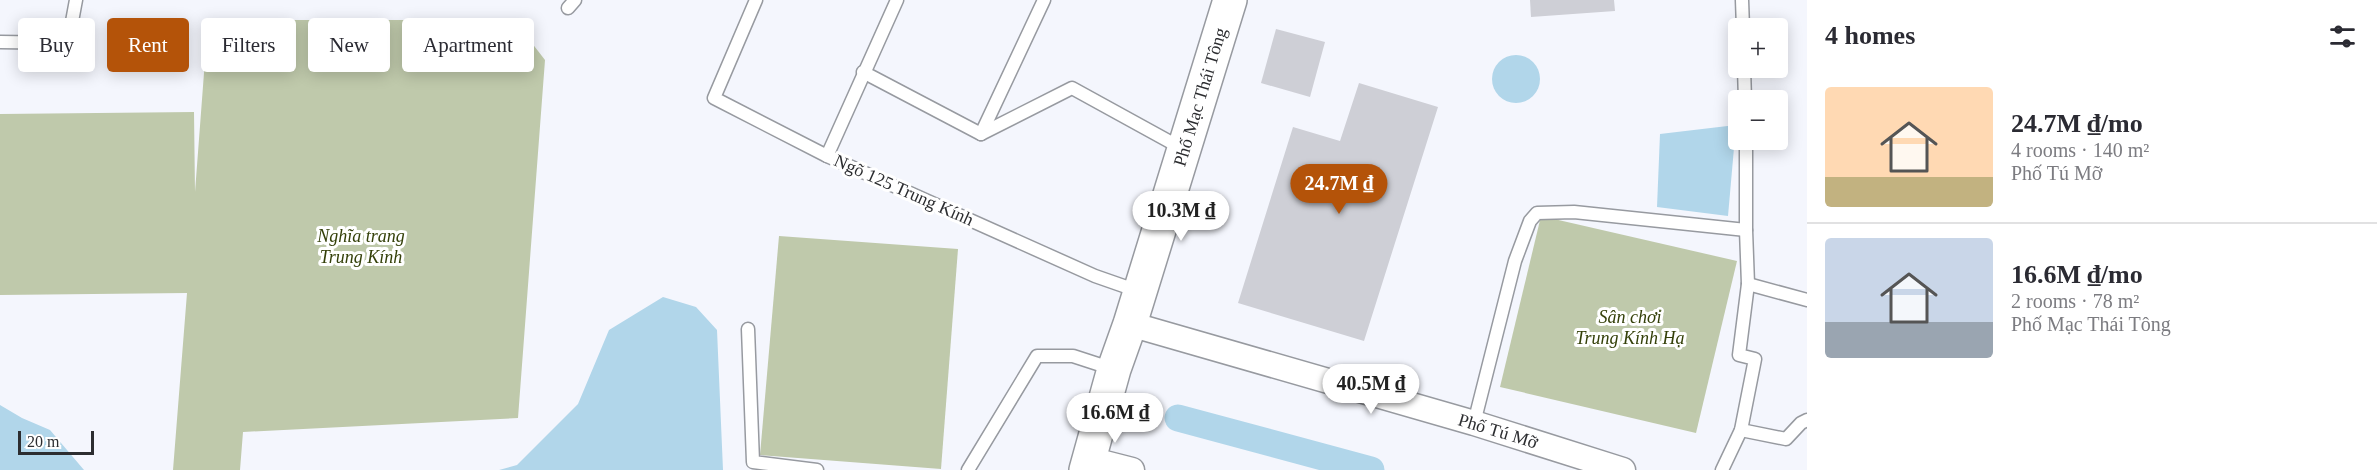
<!DOCTYPE html>
<html lang="en">
<head>
<meta charset="utf-8">
<style>
	:root { --surface:#fff; --page:#f7f7f7; --text:#2b2b33; --muted:#7c7c81; --line:#e1e1e2; --accent:#b45309 }
	body { margin:0; font-family:"Times New Roman",serif; background:var(--page); color:var(--text); height:100vh; display:flex; flex-direction:column; font-size:22px; white-space:nowrap }
	* { box-sizing:border-box; margin:0 }
	p { font-size:20px; color:var(--muted) }
	.icon { flex:none; width:33px; height:33px; fill:none; stroke:currentColor; stroke-width:2; stroke-linecap:round; stroke-linejoin:round }
	.map { position:relative; flex:1; overflow:hidden }
	.drawer { display:flex; flex-direction:column; background:var(--surface); width:570px }
	.drawer>* { flex:none }
	.banner { position:absolute; left:18px; top:18px; width:570px; height:54px; display:flex; gap:12px }
	.buttons { position:absolute; left:1728px; top:18px; display:grid; gap:12px }
	.buttons a { display:grid; place-items:center; width:60px; height:60px; border-radius:6px; background:var(--surface); box-shadow:0 3px 15px #0003; font-size:30px }
	.scale { position:absolute; left:18px; bottom:15px; width:76px; box-sizing:border-box; padding-left:6px; border:3px solid #2c2d30; border-top:0; font-size:16px; line-height:21px; white-space:nowrap; color:#2c2d30; -webkit-text-stroke:4px #fff; paint-order:stroke }
	.price { position:absolute; translate:-50% -51px; padding:0 14px; border-radius:21px; background:#fff; color:#222; font-size:20px; line-height:39px; filter:drop-shadow(0 2px 3px #0008) }
	.price::after { content:''; position:absolute; left:50%; top:36px; width:18px; height:14px; margin-left:-9px; background:inherit; clip-path:polygon(0 0,100% 0,50% 100%) }
	.price.selected { background:var(--accent); color:#fff }
	ul { padding:0; list-style:none }
	li { display:flex; align-items:center; gap:18px; height:150px; padding:0 18px }
	li+li { border-top:2px solid var(--line) }
	li span { display:grid; place-items:center; flex:none; width:168px; height:120px; border-radius:6px; color:#555 }
	li>.icon { margin-inline-start:auto }
	span .icon { width:72px; height:72px; fill:#fffc; stroke-width:1 }
	li b { font-size:26px }
	h2 { display:flex; justify-content:space-between; align-items:center; height:72px; padding:0 18px; font-size:26px }
	.tag { padding:0 21px; border-radius:6px; background:var(--surface); box-shadow:0 3px 15px #0003; font-size:21px; line-height:54px }
	.tag.selected { background:var(--accent); color:#fff }
	main { display:flex; flex:1; min-height:0 }
	.map>svg:first-child { display:block }
	.green { fill:#bfc9ab }
	.water { fill:#b1d6ea }
	.lines { fill:none; stroke-linecap:round; stroke-linejoin:round }
	.canal { stroke:#b1d6ea; stroke-width:27 }
	.building { fill:#cecfd6 }
	.lane-casing { stroke:#979aa0; stroke-width:15 }
	.street-casing { stroke:#979aa0; stroke-width:27 }
	.secondary-casing { stroke:#979aa0; stroke-width:36 }
	.lane { stroke:#fff; stroke-width:12 }
	.street { stroke:#fff; stroke-width:24 }
	.secondary { stroke:#fff; stroke-width:33 }
	.labels { text-anchor:middle; dominant-baseline:central; stroke-width:6; stroke-linejoin:round; paint-order:stroke }
	.street-label { font-size:18px; fill:#2c2d30; stroke:#fff }
	.park-label { font-size:18px; font-style:italic; fill:#344009; stroke:#fff }
</style>
</head>
<body>
<main>
<div class="map">
<svg width="1807" height="470" viewBox="0 0 1807 470">
	<rect width="100%" height="100%" fill="#f4f6fd"/>
	<!-- green -->
	<g class="green">
		<path d="M208,20H514L545,60L518,418L243,432L240,470H173L187,293L0,295V114L194,112L195,192Z"/>
		<path d="M1541,216L1737,261L1696,433L1500,387Z"/>
		<path d="M779,236L958,249L941,469L760,455Z"/>
	</g>
	<!-- water -->
	<g class="water">
		<circle cx="1516" cy="79" r="24"/>
		<path d="M1736,125L1728,216L1657,207L1660,134Z"/>
		<path d="M663,297L696,307L717,330L723,470H499L517,465L578,404L609,330Z"/>
		<path d="M0,405L22,418L50,430L84,470H0Z"/>
	</g>
	<g class="lines">
		<!-- canal -->
		<path class="canal" d="M1178,418L1371,470"/>
	</g>
	<!-- building -->
	<g class="building">
		<path d="M1530,0H1614L1615,11L1531,17Z"/>
		<path d="M1276,29L1325,42L1310,97L1261,83Z"/>
		<path d="M1359,83L1438,107L1364,341L1238,303L1293,127L1340,141Z"/>
	</g>
	<g class="lines">
		<!-- lane casing -->
		<g class="lane-casing">
			<g id="lane">
				<path d="M756,0L714,98L827,156L1095,276L1138,291"/>
				<path d="M1742,0L1743,28"/>
				<path d="M568,8L575,0"/>
				<path d="M0,42L68,43L76,0"/>
				<path d="M1744,68L1745,100"/>
				<path d="M863,72L981,134L1072,88L1183,149"/>
				<path d="M981,134L1044,0"/>
				<path d="M827,156L897,0"/>
				<path d="M1748,284L1807,300"/>
				<path d="M748,329L753,462L817,470"/>
				<path d="M1474,423L1515,261L1530,221L1537,213L1574,212L1746,230"/>
				<path d="M1741,430L1786,439L1801,423L1807,420"/>
				<path d="M968,470L1037,356H1073L1113,369"/>
				<path d="M1722,470L1741,430L1755,359L1739,355L1748,284L1746,230V140"/>
			</g>
		</g>
		<!-- street casing -->
		<g class="street-casing">
			<g id="street">
				<path d="M1130,324L1474,423L1623,470"/>
				<path d="M1089,459L1132,470"/>
			</g>
		</g>
		<!-- secondary casing -->
		<g class="secondary-casing">
			<path id="secondary" d="M1086,470L1114,369L1130,324L1230,0"/>
		</g>
		<!-- lane -->
		<use href="#lane" class="lane"/>
		<!-- street -->
		<use href="#street" class="street"/>
		<!-- secondary -->
		<use href="#secondary" class="secondary"/>
	</g>
	<g class="labels">
		<!-- street labels -->
		<g class="street-label">
			<text transform="translate(1200 97) rotate(-73)">Phố Mạc Thái Tông</text>
			<text transform="translate(904 190) rotate(24)">Ngõ 125 Trung Kính</text>
			<text transform="translate(1498 431) rotate(17)">Phố Tú Mỡ</text>
		</g>
		<!-- park labels -->
		<g class="park-label">
			<text x="361" y="236">Nghĩa trang<tspan x="361" dy="21">Trung Kính</tspan></text>
			<text x="1630" y="317">Sân chơi<tspan x="1630" dy="21">Trung Kính Hạ</tspan></text>
		</g>
	</g>
</svg>
<div class="buttons">
<a>+</a>
<a>−</a>
</div>
<div class="scale">20 m</div>
<b class="price selected" style="left:1339px;top:215px">24.7M ₫</b>
<b class="price" style="left:1181px;top:242px">10.3M ₫</b>
<b class="price" style="left:1371px;top:415px">40.5M ₫</b>
<b class="price" style="left:1115px;top:444px">16.6M ₫</b>
<div class="banner">
<a class="tag">Buy</a>
<a class="tag selected">Rent</a>
<a class="tag">Filters</a>
<a class="tag">New</a>
<a class="tag">Apartment</a>
</div>
</div>
<section class="drawer">
<h2>4 homes<svg class="icon" aria-label="filters" viewBox="0 0 24 24"><path d="M4 7h16M4 17h16"/><circle cx="9" cy="7" r="2"/><circle cx="15" cy="17" r="2"/></svg></h2>
<ul>
<li><span style="background:linear-gradient(#ffd9b3 75%,#c2b280 0)"><svg class="icon" aria-label="home" viewBox="0 0 24 24"><path d="M3 11l9-7 9 7M6 9v11h12V9"/></svg></span><div><b>24.7M ₫/mo</b><p>4 rooms · 140 m²</p><p>Phố Tú Mỡ</p></div></li>
<li><span style="background:linear-gradient(#c9d6e8 70%,#9aa5b1 0)"><svg class="icon" aria-label="home" viewBox="0 0 24 24"><path d="M3 11l9-7 9 7M6 9v11h12V9"/></svg></span><div><b>16.6M ₫/mo</b><p>2 rooms · 78 m²</p><p>Phố Mạc Thái Tông</p></div></li>
</ul>
</section>
</main>
</body>
</html>
